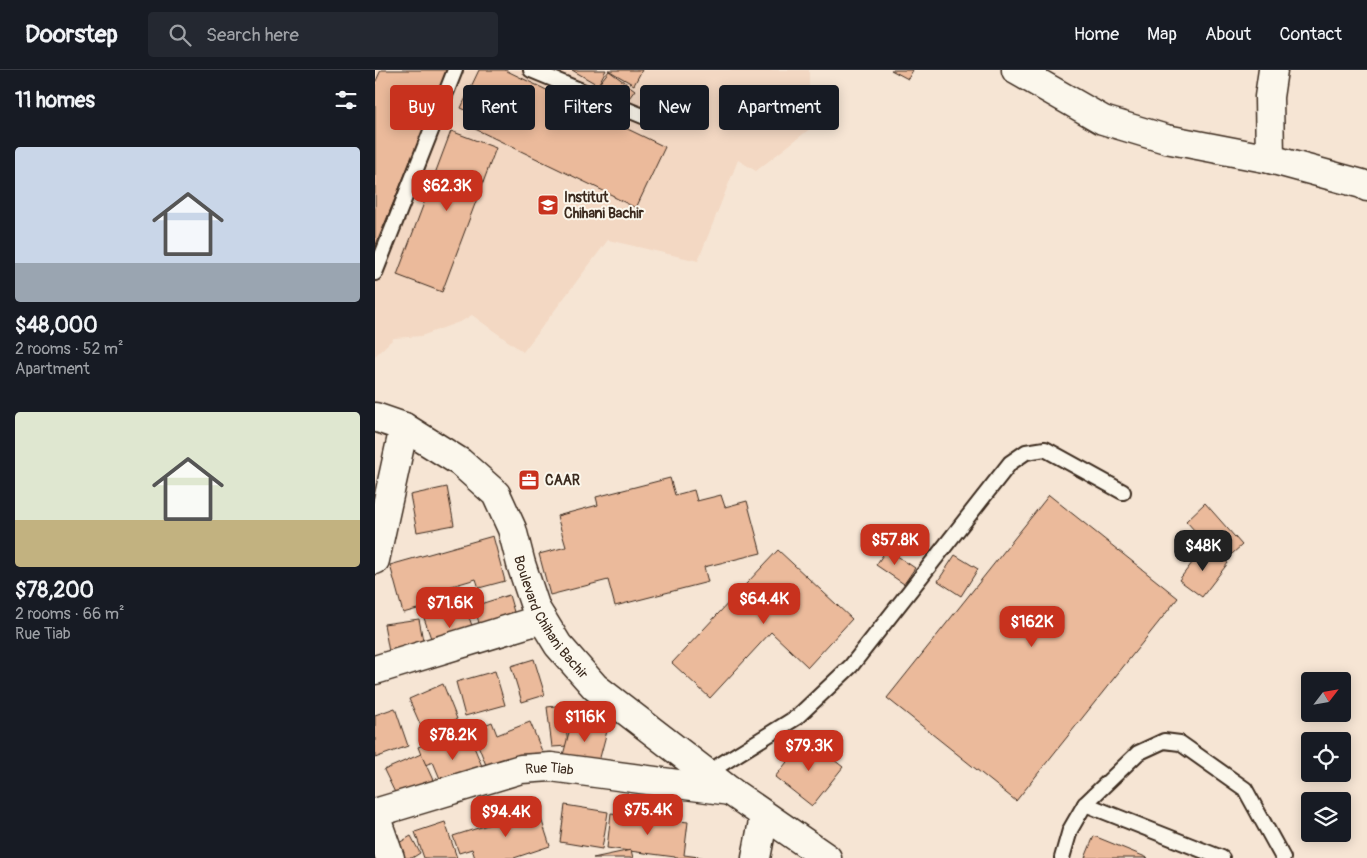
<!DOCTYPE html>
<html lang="en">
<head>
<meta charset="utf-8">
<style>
	:root { --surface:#171b24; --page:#242831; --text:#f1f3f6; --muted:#9ea1a6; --line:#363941; --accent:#c8321e }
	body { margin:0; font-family:Pangolin,sans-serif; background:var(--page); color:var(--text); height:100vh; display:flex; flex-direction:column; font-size:19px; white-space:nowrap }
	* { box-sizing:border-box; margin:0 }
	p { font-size:16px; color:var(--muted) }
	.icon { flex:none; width:28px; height:28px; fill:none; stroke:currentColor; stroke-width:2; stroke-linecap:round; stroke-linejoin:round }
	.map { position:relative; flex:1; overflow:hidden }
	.side { display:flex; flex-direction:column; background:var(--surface); width:375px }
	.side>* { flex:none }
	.top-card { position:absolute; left:15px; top:15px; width:475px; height:45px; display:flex; gap:10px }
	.needle { width:32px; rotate:59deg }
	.controls { position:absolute; left:926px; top:602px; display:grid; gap:10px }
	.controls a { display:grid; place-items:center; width:50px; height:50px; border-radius:5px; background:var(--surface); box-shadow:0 2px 12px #0003; font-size:25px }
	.price { position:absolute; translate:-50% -42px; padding:0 11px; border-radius:10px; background:var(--accent); color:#fff; font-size:16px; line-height:32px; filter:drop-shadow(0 1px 2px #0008) }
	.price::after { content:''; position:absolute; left:50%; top:30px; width:15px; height:11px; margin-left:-8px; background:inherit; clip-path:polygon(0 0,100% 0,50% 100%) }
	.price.selected { background:#222; color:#fff }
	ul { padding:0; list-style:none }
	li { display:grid; align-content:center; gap:10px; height:265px; padding:0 15px }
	li span { display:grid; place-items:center; height:155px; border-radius:5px; color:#555 }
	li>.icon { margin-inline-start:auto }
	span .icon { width:90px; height:90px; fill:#fffc; stroke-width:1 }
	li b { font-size:21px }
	h2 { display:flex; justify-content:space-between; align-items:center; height:60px; padding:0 15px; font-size:21px }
	.pill { padding:0 18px; border-radius:5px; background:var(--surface); box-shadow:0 2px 12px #0003; font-size:18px; line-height:45px }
	.pill.selected { background:var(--accent); color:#fff }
	header { display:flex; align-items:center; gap:30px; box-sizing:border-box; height:70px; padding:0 25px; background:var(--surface); border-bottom:1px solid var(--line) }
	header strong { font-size:24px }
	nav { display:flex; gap:28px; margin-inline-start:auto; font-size:18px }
	.search { width:350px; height:45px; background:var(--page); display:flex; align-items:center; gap:12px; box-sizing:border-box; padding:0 18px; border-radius:5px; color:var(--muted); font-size:19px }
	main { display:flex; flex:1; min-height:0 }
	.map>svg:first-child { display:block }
	.built { fill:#f3d8c3 }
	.building { fill:#ebba9b; stroke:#3b2a1e }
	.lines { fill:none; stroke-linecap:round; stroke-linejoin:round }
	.lane-casing { stroke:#3b2a1e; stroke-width:18 }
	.street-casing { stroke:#3b2a1e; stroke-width:31 }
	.secondary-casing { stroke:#3b2a1e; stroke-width:31 }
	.lane { stroke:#fbf7ec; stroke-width:14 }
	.street { stroke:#fbf7ec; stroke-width:28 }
	.secondary { stroke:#fbf7ec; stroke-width:28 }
	.labels { text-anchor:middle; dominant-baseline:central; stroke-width:4; stroke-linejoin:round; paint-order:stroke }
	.poi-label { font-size:14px; font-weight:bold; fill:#3b2a1e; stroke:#fbf7ec; text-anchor:start }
	.street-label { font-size:14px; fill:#3b2a1e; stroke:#fbf7ec }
</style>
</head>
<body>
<header>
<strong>Doorstep</strong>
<div class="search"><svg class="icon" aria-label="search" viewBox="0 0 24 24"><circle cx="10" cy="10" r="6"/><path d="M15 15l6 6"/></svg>Search here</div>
<nav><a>Home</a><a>Map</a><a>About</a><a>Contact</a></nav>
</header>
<main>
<section class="side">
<h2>11 homes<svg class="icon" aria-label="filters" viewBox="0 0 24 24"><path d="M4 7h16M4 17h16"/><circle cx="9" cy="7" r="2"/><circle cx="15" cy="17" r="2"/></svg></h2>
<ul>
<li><span style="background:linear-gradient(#c9d6e8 75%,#9aa5b1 0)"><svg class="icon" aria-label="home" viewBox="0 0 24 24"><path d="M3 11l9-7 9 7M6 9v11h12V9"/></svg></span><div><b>$48,000</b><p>2 rooms · 52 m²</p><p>Apartment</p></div></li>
<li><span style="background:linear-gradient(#dfe7d0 70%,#c2b280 0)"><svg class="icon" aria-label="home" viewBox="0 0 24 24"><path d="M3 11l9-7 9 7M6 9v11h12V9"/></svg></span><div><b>$78,200</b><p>2 rooms · 66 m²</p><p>Rue Tiab</p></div></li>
</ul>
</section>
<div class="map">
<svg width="992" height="788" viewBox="0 0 992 788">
	<rect width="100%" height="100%" fill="#f6e5d4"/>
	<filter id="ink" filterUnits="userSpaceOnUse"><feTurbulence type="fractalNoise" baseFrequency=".02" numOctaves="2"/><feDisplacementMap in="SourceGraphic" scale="10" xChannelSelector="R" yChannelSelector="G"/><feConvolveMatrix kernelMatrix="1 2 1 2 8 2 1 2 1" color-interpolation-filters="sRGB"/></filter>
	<g filter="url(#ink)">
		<!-- built -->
		<path class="built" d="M0,0H434V21L446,50L381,101L363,90L323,191L233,170L148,282L97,245L87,251L46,266L19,268L0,286Z"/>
		<!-- building -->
		<g class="building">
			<path d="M6,0H73L0,177V13Z"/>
			<path d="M104,0H130L290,77L261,138L239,127V126L96,57L102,45L86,38Z"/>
			<path d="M197,0H231L223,15Z"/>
			<path d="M233,0H267L259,15Z"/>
			<path d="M516,0H538L533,9Z"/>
			<path d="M234,1L260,20L249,35L223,15Z"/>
			<path d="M76,61L121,78L67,222L22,205Z"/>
			<path d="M295,408L300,425L319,420L322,431L346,425L350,437L372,431L386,483L329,497L333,512L240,536L233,510L175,525L164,484L191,477L182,446L223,435L221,427Z"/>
			<path d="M72,417L79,455L42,462L35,425Z"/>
			<path d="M674,425L803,528L641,731L512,628Z"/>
			<path d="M830,433L867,475L848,492L811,451Z"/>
			<path d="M118,466L130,511L104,518L101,509L53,523L57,535L28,543L15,495Z"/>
			<path d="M830,476L853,493L827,527L804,510Z"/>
			<path d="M512,479L540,498L529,514L501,495Z"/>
			<path d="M403,480L477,549L433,597L396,562L335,628L297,593Z"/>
			<path d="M580,485L603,499L586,526L563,511Z"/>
			<path d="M134,525L144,559L109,570L99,536Z"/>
			<path d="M89,534L102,569L61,583L49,548Z"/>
			<path d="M44,549L51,587L16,593L9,554Z"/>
			<path d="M159,589L170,625L147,632L136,596Z"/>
			<path d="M120,601L130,635L90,646L81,612Z"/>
			<path d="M68,614L82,649L49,663L34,629Z"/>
			<path d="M189,635L193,676L177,677L172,637Z"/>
			<path d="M20,638L33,676L0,688V645Z"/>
			<path d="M197,651L232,661L223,695L188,685Z"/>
			<path d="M117,652L122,665L155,652L174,698L117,710L97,660Z"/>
			<path d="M84,660L90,675L97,672L111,706L71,723L58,692L50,695L43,677Z"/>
			<path d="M431,668L468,697L437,736L400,707Z"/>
			<path d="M46,684L62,719L26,735L9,700Z"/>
			<path d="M190,735L233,742L227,779L185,772Z"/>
			<path d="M163,739L175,776L139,788H100L97,779L84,783L78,766Z"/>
			<path d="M236,743L313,752L309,785L332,788H300V787L232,778Z"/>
			<path d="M70,752L82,788H49L40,762Z"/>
			<path d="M36,766L45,783L37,788H29L22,774Z"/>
			<path d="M719,766L773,788H710Z"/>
			<path d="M256,780L258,788H218Z"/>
		</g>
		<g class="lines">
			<!-- lane casing -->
			<g class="lane-casing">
				<g id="lane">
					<path d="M156,0L275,49"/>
					<path d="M0,203L80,0"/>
					<path d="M332,703L422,647L476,596L635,393L651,382L670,379L748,422"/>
					<path d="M710,734L847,788"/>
					<path d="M687,788L695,760L710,734L763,683L789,671L805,673L870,719L908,788"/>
				</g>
			</g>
			<!-- street casing -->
			<g class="street-casing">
				<g id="street">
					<path d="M895,89L894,27L898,0"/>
					<path d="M0,490L29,357"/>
					<path d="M0,600L167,549"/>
					<path id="s1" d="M0,743L146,699L176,697L355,721"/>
					<path d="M0,745L15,788"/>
					<path d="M381,788L389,746"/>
				</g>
			</g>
			<!-- secondary casing -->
			<g class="secondary-casing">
				<g id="secondary">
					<path d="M641,0L728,50L791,69L895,89L987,114L992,117"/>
					<path id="s2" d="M0,347L29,357L85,392L121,424L137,459L146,494L161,539L183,575L220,617L355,721L452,788"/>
				</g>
			</g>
			<!-- lane -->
			<use href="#lane" class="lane"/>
			<!-- street -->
			<use href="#street" class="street"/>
			<!-- secondary -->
			<use href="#secondary" class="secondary"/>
		</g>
	</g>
	<!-- icons -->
	<defs>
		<g id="university-square" transform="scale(1.125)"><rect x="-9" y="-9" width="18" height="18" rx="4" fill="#c8321e" stroke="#fbf7ec"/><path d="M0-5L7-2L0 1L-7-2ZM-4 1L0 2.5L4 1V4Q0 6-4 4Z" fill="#fff"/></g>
		<g id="office-square" transform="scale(1.125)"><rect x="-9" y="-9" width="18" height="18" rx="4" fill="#c8321e" stroke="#fbf7ec"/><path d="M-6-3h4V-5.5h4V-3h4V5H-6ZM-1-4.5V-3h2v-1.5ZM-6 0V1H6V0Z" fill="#fff"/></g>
	</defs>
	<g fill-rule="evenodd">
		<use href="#university-square" x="173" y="135"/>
		<use href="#office-square" x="154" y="410"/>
	</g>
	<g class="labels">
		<!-- poi labels -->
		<g class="poi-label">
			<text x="189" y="127">Institut<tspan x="189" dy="16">Chihani Bachir</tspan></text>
			<text x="170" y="410">CAAR</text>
		</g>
		<!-- street labels -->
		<g class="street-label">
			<text stroke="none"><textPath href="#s2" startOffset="281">Boulevard Chihani Bachir</textPath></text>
			<text stroke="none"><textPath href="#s1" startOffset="181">Rue Tiab</textPath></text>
		</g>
	</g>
</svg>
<div class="controls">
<a><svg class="needle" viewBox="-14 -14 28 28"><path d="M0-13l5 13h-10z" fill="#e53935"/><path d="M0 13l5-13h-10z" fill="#9ea1a6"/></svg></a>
<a><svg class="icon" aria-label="locate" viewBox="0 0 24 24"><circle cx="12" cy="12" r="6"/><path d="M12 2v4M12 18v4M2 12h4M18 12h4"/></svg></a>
<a><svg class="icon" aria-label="layers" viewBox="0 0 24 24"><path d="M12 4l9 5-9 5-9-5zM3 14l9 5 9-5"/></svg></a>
</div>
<b class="price" style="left:72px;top:142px">$62.3K</b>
<b class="price" style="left:520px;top:496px">$57.8K</b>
<b class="price selected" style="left:828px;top:502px">$48K</b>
<b class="price" style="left:389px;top:555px">$64.4K</b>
<b class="price" style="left:75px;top:559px">$71.6K</b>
<b class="price" style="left:657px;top:578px">$162K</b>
<b class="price" style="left:210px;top:673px">$116K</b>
<b class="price" style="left:78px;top:691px">$78.2K</b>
<b class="price" style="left:434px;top:702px">$79.3K</b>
<b class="price" style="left:273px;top:766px">$75.4K</b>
<b class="price" style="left:131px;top:768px">$94.4K</b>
<div class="top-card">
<a class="pill selected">Buy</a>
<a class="pill">Rent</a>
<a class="pill">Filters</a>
<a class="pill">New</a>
<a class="pill">Apartment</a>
</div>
</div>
</main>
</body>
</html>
